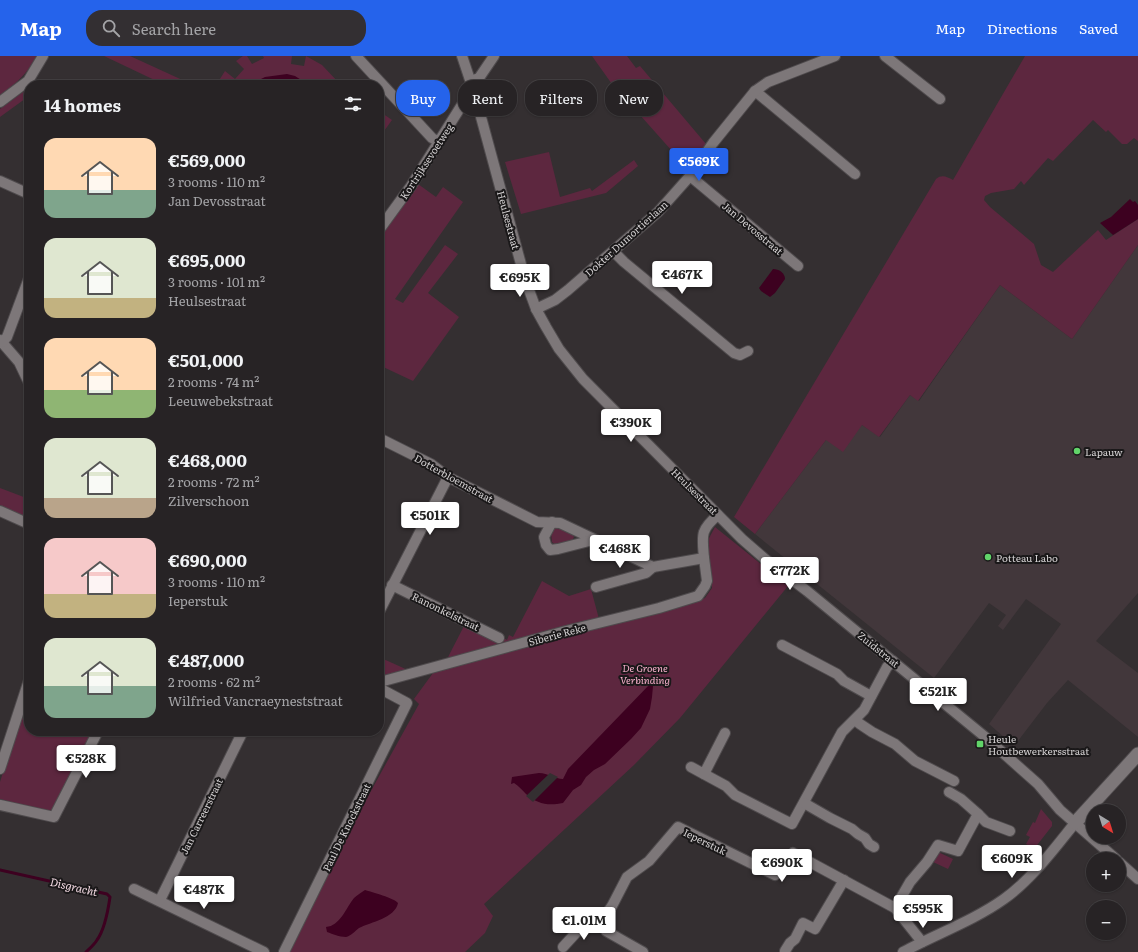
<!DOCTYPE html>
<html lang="en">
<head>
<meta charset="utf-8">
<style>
	:root { --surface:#272325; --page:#332f32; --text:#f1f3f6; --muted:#a4a4a7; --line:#434042; --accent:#2563eb }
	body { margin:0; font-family:Literata,serif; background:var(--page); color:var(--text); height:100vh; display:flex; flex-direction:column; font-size:15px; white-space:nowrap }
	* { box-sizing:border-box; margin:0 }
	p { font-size:13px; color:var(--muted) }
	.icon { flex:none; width:22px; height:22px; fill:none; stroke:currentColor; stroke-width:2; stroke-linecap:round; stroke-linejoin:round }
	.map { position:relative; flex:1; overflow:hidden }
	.panel { position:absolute; left:24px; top:24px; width:360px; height:656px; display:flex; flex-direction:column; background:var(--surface); border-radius:16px; box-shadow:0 1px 3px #0004,0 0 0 1px var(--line) }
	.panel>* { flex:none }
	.guide { position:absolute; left:396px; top:24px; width:380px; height:36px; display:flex; gap:8px }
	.needle { width:26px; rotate:142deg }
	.tools { position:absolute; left:1086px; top:748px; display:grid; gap:8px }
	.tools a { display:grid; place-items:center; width:40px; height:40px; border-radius:50%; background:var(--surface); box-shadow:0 1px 3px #0004,0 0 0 1px var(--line); font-size:20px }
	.price { position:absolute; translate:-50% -34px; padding:0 9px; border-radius:4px; background:#fff; color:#222; font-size:13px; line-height:26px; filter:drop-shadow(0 1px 2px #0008) }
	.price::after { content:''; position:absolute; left:50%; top:24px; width:12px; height:9px; margin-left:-6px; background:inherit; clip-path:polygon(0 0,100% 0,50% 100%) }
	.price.selected { background:var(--accent); color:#fff }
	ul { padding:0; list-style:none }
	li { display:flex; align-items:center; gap:12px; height:100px; padding:0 20px }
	li span { display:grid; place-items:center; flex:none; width:112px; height:80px; border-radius:12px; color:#555 }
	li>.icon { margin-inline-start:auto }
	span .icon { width:48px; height:48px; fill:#fffc; stroke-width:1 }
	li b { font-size:17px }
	h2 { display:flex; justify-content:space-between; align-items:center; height:48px; padding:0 20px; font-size:17px }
	.pill { padding:0 14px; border-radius:16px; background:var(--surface); box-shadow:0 1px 3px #0004,0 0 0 1px var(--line); font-size:14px; line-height:36px }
	.pill.selected { background:var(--accent); color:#fff }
	header { display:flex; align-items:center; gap:24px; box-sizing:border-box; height:56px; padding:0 20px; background:var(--accent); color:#fff }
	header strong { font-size:19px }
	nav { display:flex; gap:22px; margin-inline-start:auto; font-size:14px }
	.search { width:280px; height:36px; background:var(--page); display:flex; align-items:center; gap:10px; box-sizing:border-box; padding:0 14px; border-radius:16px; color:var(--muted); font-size:15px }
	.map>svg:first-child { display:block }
	.built { fill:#42373b }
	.green { fill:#5d273f }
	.water { fill:#3d0120 }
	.pier { fill:#342f31 }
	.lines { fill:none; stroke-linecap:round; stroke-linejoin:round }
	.stream { stroke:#3d0120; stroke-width:3 }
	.minor-casing { stroke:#4f4b4d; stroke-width:12 }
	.tertiary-casing { stroke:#4f4b4d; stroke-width:15 }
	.minor { stroke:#7d7779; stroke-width:10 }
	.tertiary { stroke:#7d7779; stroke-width:13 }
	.poi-dot { fill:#61d469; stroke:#1a1819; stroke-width:1.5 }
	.labels { text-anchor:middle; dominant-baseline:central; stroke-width:4; stroke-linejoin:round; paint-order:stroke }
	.street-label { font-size:10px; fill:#d5d2d3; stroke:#1a1819 }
	.poi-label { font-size:10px; fill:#d5d2d3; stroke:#1a1819; text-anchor:start }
	.park-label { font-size:10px; font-style:italic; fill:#f9b2cd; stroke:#1a1819 }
	.water-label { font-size:11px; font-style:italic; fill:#f2d9e2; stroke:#1a1819 }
</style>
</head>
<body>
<header>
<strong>Map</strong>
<div class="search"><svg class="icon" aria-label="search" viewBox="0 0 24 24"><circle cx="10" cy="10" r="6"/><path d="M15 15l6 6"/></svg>Search here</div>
<nav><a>Map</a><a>Directions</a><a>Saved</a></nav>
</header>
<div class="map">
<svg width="1138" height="896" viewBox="0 0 1138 896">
	<rect width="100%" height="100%" fill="#342f31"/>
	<!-- built -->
	<path class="built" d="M1138,189V537L1096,585L1138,617V681L1068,624L1047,647L1014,690L989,668L1061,568L1026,543L1003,574L998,570L1006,559L989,547L934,622L755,478L826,384L862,369L880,381L910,339L919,345L1000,229L1072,283Z"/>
	<!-- green -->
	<g class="green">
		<path d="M0,0H36C28,18 16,27 0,39Z"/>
		<path d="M104,0H130L189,27L188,29H165Z"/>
		<path d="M243,0H247L252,8L264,2L263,0H292L291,8L304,10L306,0L322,9L341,29H225L218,26L225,15L235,23L244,13L236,5Z"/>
		<path d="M592,0H627L636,12L640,10L706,88L688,113L632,50L629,52Z"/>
		<path d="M1025,0H1138V85L1134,82L1127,88H1122L1108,74L1106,76L1093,64L1053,105L1048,102L1024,129L1021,125L1014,133L991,137L985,140L984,144L990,151L1034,188L1041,209L1053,216L1098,174L1106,184L1138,163V189L1072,283L1000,229L918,345L910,339L879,381L862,369L843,396L826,384L755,478L734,461L936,123C942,118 947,121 953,124Z"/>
		<path d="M29,34V40L0,61V53L23,36Z"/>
		<path d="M379,55L392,64L379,82Z"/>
		<path d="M549,96L560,141L590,132L592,135L634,104L638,110L606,137L521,158L505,106Z"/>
		<path d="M418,128L436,141L443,131L463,146L395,243L403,247L445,189L458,198L428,237L459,261L413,325L379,309V183Z"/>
		<path d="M0,432L29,443V463L0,450Z"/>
		<path d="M560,471L574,479C574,488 564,488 557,490L552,486L551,477L555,472Z"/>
		<path d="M715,471L788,530L680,662L634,709L484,848L493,860L485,877L465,896H289L341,789L419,648L414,643L433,617L557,582L684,550L705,542L712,532L708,484Z"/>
		<path d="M542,525L569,540L591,533L599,563L446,605L464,570L498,587L502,581L507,584L509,579L513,581Z"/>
		<path d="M379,601L410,615L379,622Z"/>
		<path d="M29,633V675H94L54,757L0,743V726Z"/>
		<path d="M1041,753L1052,766V770L1034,793L1026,788L1030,781L1026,779L1033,766L1035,767Z"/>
		<path d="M938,796L953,803L948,813L933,806Z"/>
	</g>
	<!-- water -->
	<g class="water">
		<path d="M287,18L295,20L309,29H249L265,21Z"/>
		<path d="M1130,143L1133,146L1135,145L1138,149V163L1113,179L1100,167L1111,161Z"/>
		<path d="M773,213C779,213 785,217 785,223L775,237L770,241L761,235L759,232Z"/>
		<path d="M650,628L653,630L652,641L650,653L641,672L631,683L605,708L594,714L586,721L581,729L573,734L563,747C548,750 537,748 526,738C522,734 519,730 514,727L511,728L512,721L539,717C548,717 555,723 563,723L568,713Z"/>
		<path d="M365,834C372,836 394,842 398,847C395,862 371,866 359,872C355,875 351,880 346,881C339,881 333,878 327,876L326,871C340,870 346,852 354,842C357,839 361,837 365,834Z"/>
	</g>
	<!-- pier -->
	<path class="pier" d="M550,717L558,721L533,746L526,740Z"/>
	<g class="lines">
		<!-- stream -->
		<path class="stream" d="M0,814L107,838L110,841C108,855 105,873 97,884C94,889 90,892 86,896"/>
		<!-- minor casing -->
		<g class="minor-casing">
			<g id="minor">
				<path d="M356,0L432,82L439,86"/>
				<path d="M462,0L475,39L525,223L536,253L546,271L559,293L583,323L742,483L765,503L807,535L984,680L1038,728L1060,754L1116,803"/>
				<path d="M885,0L940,43"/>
				<path d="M471,25L479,22L494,0"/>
				<path d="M755,35L855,118"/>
				<path d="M0,46L28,25L43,0"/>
				<path d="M690,120L798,210"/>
				<path d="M0,125L29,138"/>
				<path d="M379,174L411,130L465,44L470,40L475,39"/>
				<path d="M613,195L624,206L734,297L740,299L748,295"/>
				<path d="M536,253L555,244L568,234L658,156L690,120L713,87L755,35L768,26L835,0"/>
				<path d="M0,284L19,306L29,327"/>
				<path d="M2,286L7,281L29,222"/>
				<path d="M379,382L431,408L448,421L537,466L560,467L653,511L704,502C702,479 700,474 718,459"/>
				<path d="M0,455L29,468"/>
				<path d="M552,466L544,481L546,489L550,494L558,493L593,484"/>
				<path d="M392,529L499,582"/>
				<path d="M596,531L646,517L653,511"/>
				<path d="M379,556L448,421"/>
				<path d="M782,589L837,618L844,625L871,640"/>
				<path d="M379,628L380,626L566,575L659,552L698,540L705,530L707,525L704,502"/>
				<path d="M855,664L860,668L872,676L895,688L915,705L954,725"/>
				<path d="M691,711L726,730L735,739L792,768L842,676L864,654L887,611L893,605"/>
				<path d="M0,713L29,624"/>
				<path d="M704,718L725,677"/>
				<path d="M804,747L830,762L852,773L858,778L865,782L869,788L874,791"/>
				<path d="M0,749L54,761L98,675"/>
				<path d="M978,758L986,766L1010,775"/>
				<path d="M1119,806L1138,823"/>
				<path d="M134,833L264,896"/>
				<path d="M160,844L243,675"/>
				<path d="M895,852L910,826L927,806L938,789L958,795L978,758L961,743L949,736"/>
				<path d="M602,864L612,850L627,821L649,805L678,771L775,819L793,797L895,852L922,886"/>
				<path d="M602,864L606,875L643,896"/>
				<path d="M563,891L585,867L592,862L602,864"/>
				<path d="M785,895L790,887L795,883L803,867L815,873L844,824"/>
				<path d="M284,896L407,647L379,632"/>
				<path d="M903,896C936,878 973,865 1004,843C1031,824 1054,793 1075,767"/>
			</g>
		</g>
		<!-- tertiary casing -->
		<g class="tertiary-casing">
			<path id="tertiary" d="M1075,767L1138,698"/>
		</g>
		<!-- minor -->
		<use href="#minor" class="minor"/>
		<!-- tertiary -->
		<use href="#tertiary" class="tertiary"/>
	</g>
	<!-- markers -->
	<g class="poi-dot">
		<circle cx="1077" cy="395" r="4"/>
		<circle cx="988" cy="501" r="4"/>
		<rect x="976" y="684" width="8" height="8" rx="2"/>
	</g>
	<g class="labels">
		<!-- street labels -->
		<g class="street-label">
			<text transform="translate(426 105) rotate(-57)">Kortrijksevoetweg</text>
			<text transform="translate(509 164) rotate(75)">Heulsestraat</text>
			<text transform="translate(753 172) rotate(40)">Jan Devosstraat</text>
			<text transform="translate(626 182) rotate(-42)">Dokter Dumortierlaan</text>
			<text transform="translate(454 422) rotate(29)">Dotterbloemstraat</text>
			<text transform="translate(695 435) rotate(45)">Heulsestraat</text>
			<text transform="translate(446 555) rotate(26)">Ranonkelstraat</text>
			<text transform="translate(557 578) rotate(-15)">Siberie Reke</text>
			<text transform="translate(879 593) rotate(39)">Zuidstraat</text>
			<text transform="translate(201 760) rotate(-64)">Jan Carreerstraat</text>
			<text transform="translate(346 771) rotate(-64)">Paul De Knockstraat</text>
			<text transform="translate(705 785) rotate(26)">Ieperstuk</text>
		</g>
		<!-- poi labels -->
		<g class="poi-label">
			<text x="1085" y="395">Lapauw</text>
			<text x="996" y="501">Potteau Labo</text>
			<text x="988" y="682">Heule<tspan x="988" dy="12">Houtbewerkersstraat</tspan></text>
		</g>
		<!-- park labels -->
		<g class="park-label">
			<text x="645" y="611">De Groene<tspan x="645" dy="12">Verbinding</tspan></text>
		</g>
		<!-- water labels -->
		<g class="water-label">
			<text transform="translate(74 830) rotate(13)">Disgracht</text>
		</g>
	</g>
</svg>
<div class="tools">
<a><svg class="needle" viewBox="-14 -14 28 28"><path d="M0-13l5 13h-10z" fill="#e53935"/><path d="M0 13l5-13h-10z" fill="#a4a4a7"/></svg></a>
<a>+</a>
<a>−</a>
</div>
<b class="price selected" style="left:699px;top:126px">€569K</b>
<b class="price" style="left:682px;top:239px">€467K</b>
<b class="price" style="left:520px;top:242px">€695K</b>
<b class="price" style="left:631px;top:387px">€390K</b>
<b class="price" style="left:430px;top:480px">€501K</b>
<b class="price" style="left:620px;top:513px">€468K</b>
<b class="price" style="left:790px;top:535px">€772K</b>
<b class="price" style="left:938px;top:656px">€521K</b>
<b class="price" style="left:86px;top:723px">€528K</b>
<b class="price" style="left:1012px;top:823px">€609K</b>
<b class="price" style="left:782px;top:827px">€690K</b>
<b class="price" style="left:204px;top:854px">€487K</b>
<b class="price" style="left:923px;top:873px">€595K</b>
<b class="price" style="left:584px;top:885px">€1.01M</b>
<div class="guide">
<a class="pill selected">Buy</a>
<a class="pill">Rent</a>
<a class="pill">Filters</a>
<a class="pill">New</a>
</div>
<section class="panel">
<h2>14 homes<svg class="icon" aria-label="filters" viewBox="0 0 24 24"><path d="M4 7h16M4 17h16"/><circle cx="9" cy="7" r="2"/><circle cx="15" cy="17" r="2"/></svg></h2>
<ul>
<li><span style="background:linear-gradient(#ffd9b3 65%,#7fa58c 0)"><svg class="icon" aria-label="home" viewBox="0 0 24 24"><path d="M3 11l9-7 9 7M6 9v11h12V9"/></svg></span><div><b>€569,000</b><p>3 rooms · 110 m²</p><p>Jan Devosstraat</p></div></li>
<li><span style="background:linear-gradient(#dfe7d0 75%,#c2b280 0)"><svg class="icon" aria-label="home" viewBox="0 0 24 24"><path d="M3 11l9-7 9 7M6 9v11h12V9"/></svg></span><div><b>€695,000</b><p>3 rooms · 101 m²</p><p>Heulsestraat</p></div></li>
<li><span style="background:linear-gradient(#ffd9b3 65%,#8fb573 0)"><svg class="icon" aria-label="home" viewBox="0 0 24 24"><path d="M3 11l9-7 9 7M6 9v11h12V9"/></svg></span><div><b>€501,000</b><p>2 rooms · 74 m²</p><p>Leeuwebekstraat</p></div></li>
<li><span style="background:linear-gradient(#dfe7d0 75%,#b9a48a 0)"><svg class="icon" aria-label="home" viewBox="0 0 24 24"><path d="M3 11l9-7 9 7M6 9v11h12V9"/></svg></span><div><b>€468,000</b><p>2 rooms · 72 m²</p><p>Zilverschoon</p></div></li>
<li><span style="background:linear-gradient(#f6c9c9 70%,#c2b280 0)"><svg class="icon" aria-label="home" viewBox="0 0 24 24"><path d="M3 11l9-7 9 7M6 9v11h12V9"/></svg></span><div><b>€690,000</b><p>3 rooms · 110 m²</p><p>Ieperstuk</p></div></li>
<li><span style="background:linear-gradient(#dfe7d0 60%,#7fa58c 0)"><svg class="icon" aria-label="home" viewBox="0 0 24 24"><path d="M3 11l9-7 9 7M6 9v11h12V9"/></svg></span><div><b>€487,000</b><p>2 rooms · 62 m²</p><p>Wilfried Vancraeyneststraat</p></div></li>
</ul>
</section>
</div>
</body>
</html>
